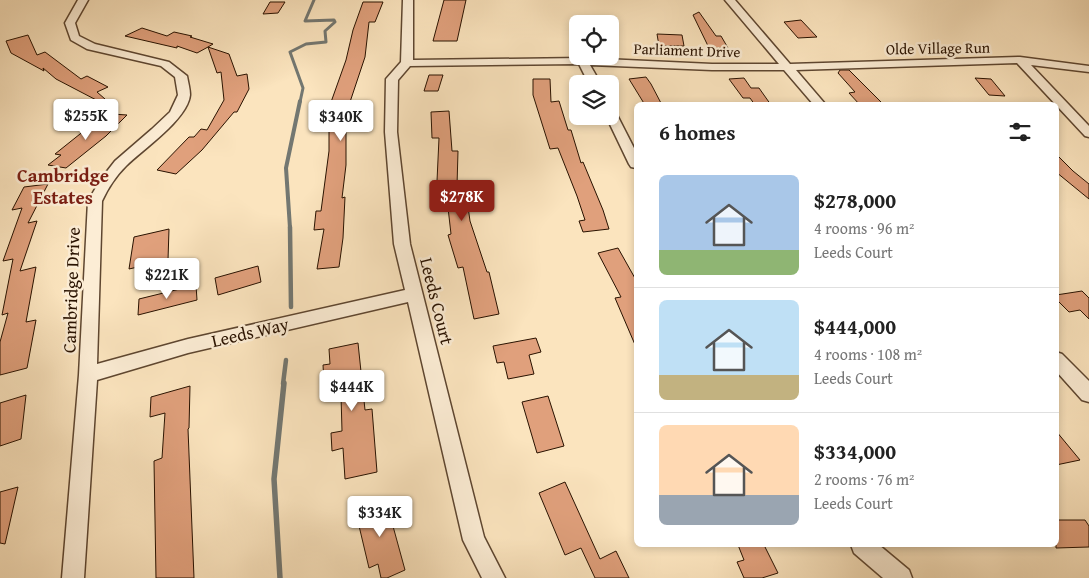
<!DOCTYPE html>
<html lang="en">
<head>
<meta charset="utf-8">
<style>
	:root { --surface:#fff; --page:#f2f2f2; --text:#222; --muted:#767676; --line:#e0e0e0; --accent:#8f2418 }
	body { margin:0; font-family:"Gentium Book Plus",serif; background:var(--page); color:var(--text); height:100vh; display:flex; flex-direction:column; font-size:19px; white-space:nowrap }
	* { box-sizing:border-box; margin:0 }
	p { font-size:16px; color:var(--muted) }
	.icon { flex:none; width:28px; height:28px; fill:none; stroke:currentColor; stroke-width:2; stroke-linecap:round; stroke-linejoin:round }
	.map { position:relative; flex:1; overflow:hidden }
	.sheet { position:absolute; left:634px; top:102px; width:425px; height:445px; display:flex; flex-direction:column; background:var(--surface); border-radius:8px; box-shadow:0 2px 8px #0003 }
	.sheet>* { flex:none }
	.controls { position:absolute; left:569px; top:15px; display:grid; gap:10px }
	.controls a { display:grid; place-items:center; width:50px; height:50px; border-radius:8px; background:var(--surface); box-shadow:0 2px 8px #0003; font-size:25px }
	.price { position:absolute; translate:-50% -42px; padding:0 11px; border-radius:5px; background:#fff; color:#222; font-size:16px; line-height:32px; filter:drop-shadow(0 1px 2px #0008) }
	.price::after { content:''; position:absolute; left:50%; top:30px; width:15px; height:11px; margin-left:-8px; background:inherit; clip-path:polygon(0 0,100% 0,50% 100%) }
	.price.on { background:var(--accent); color:#fff }
	ul { padding:0; list-style:none }
	li { display:flex; align-items:center; gap:15px; height:125px; padding:0 25px }
	li+li { border-top:1px solid var(--line) }
	li span { display:grid; place-items:center; flex:none; width:140px; height:100px; border-radius:8px; color:#555 }
	li>.icon { margin-inline-start:auto }
	span .icon { width:60px; height:60px; fill:#fffc; stroke-width:1 }
	li b { font-size:21px }
	h2 { display:flex; justify-content:space-between; align-items:center; height:60px; padding:0 25px; font-size:21px }
	.map>svg:first-child { display:block }
	.lines { fill:none; stroke-linecap:round; stroke-linejoin:round }
	.stream-far3 { stroke:#737771; stroke-width:3 }
	.stream-far2 { stroke:#737771; stroke-width:4 }
	.stream-far1 { stroke:#737771; stroke-width:4.5 }
	.stream { stroke:#737771; stroke-width:5.5 }
	.building { fill:#e0a07c; stroke:#291200 }
	.minor-casing { stroke:#5e4630; stroke-width:3 }
	.minor { fill:#fcedd5; fill-rule:evenodd }
	.labels { text-anchor:middle; dominant-baseline:central; stroke-width:5; stroke-linejoin:round; paint-order:stroke }
	.far-street-label { font-size:15px; fill:#291200; stroke:#fcedd5 }
	.street-label { font-size:18px; fill:#291200; stroke:#fcedd5 }
	.neighbourhood-label { font-size:19px; font-weight:bold; fill:#7a1f14; stroke:#fcedd5 }
</style>
</head>
<body>
<div class="map">
<svg width="1089" height="578" viewBox="0 0 1089 578">
	<rect width="100%" height="100%" fill="#fbe4be"/>
	<filter id="stains"><feTurbulence type="fractalNoise" baseFrequency=".004" numOctaves="4"/><feColorMatrix values="0 0 0 0 .2 0 0 0 0 .09 0 0 0 0 .02 0 0 0 .5 -.17"/></filter>
	<radialGradient id="worn" r=".72"><stop offset=".6" stop-color="#630" stop-opacity="0"/><stop offset="1" stop-color="#630" stop-opacity=".3"/></radialGradient>
	<g class="lines">
		<!-- stream-far3 -->
		<path class="stream-far3" d="M300,102L303,88L290,52L306,44L326,42L325,31L335,22L334,20L305,21L314,0"/>
		<!-- stream-far2 -->
		<path class="stream-far2" d="M290,228L286,168L300,101"/>
		<!-- stream-far1 -->
		<g class="stream-far1">
			<path d="M290,227L291,307"/>
			<path d="M283,384L286,360"/>
		</g>
		<!-- stream -->
		<path class="stream" d="M280,578L274,479L284,383"/>
	</g>
	<!-- building -->
	<g class="building">
		<path d="M444,0H466L457,41H433Z"/>
		<path d="M270,2H285L278,13L263,14Z"/>
		<path d="M363,2H383L375,22H369L365,57L350,102H351L346,119V165L342,198L345,197L343,238L339,267L317,269L324,229L314,230L316,211H321L329,151V118L325,119L346,60L353,30Z"/>
		<path d="M699,12L716,36H721L728,48H709L693,15Z"/>
		<path d="M801,20L817,37L798,38L784,22Z"/>
		<path d="M142,28L167,36L174,32L192,36L190,37L213,44L208,47L229,54L237,76L247,74L249,89L237,112H234L202,150L176,174L157,170L189,137H194L201,129L207,130L224,100L221,72L217,73L208,47L197,53L177,46V48L125,36Z"/>
		<path d="M657,34L682,35L684,46H659Z"/>
		<path d="M28,35L37,55L45,52L81,79L87,76L108,87L97,92L105,99L102,103L56,79L43,68L44,71L11,53L6,41Z"/>
		<path d="M840,70H849L884,105H860L849,93L855,92L838,73Z"/>
		<path d="M429,75H443L438,91H424Z"/>
		<path d="M646,77L651,84L662,105H645L629,79Z"/>
		<path d="M744,78L751,88H759L771,105H755L750,98H743L729,79Z"/>
		<path d="M975,78L991,79L1005,96L989,95Z"/>
		<path d="M533,79H550L551,102L559,101L568,130H571L581,163L583,162L603,210L609,229L583,232L579,221L585,220L577,196L558,148L550,149L533,95Z"/>
		<path d="M449,111L452,151H458L457,186L465,185L470,221L487,272H489L499,314L474,319L463,267L458,268L448,235L451,234L447,199L440,200L437,181L439,138H432L431,112Z"/>
		<path d="M112,114L127,115L106,136L66,168L48,165L61,155L55,154L95,122H103Z"/>
		<path d="M1056,154L1073,171L1089,184V199L1056,172Z"/>
		<path d="M48,184L28,223L37,221L20,271L36,267L26,322L36,320L27,368L0,375V342L8,313L2,315L13,259L3,261L22,208L12,210L24,187Z"/>
		<path d="M169,229L168,260L129,269L134,237Z"/>
		<path d="M618,248L636,280V347L615,298L621,297L598,253Z"/>
		<path d="M258,266L261,282L218,295L215,278Z"/>
		<path d="M196,285L197,300L138,315L139,299Z"/>
		<path d="M1082,291L1089,298V319L1080,310L1069,312L1056,299V295Z"/>
		<path d="M536,338L541,352L529,355L534,374L508,379L504,362L497,363L493,346Z"/>
		<path d="M358,343L365,410L372,409L377,472L345,479L343,448L332,451L331,433L342,431L341,395L334,396L333,380L324,382L323,365L330,364L329,349Z"/>
		<path d="M190,386L189,428L188,429L194,578H156L154,461L162,458L165,413L150,417L151,397Z"/>
		<path d="M26,395L21,439L0,446V403Z"/>
		<path d="M548,396L564,446L537,453L522,402Z"/>
		<path d="M1056,431L1080,460L1056,465Z"/>
		<path d="M565,482L600,559L616,551L629,578H595L581,548L565,555L539,493Z"/>
		<path d="M18,487L5,544L0,543V492Z"/>
		<path d="M385,497L405,570L387,578H381L378,564L369,568L355,509Z"/>
		<path d="M1056,520H1085L1089,526V547L1056,548Z"/>
		<path d="M738,545H764L778,573L762,578H744L737,562L744,560Z"/>
	</g>
	<g class="lines">
		<!-- minor casing -->
		<g class="minor-casing">
			<g id="minor">
				<path d="M78,0H88L75,23L79,36L95,44L169,62L187,76C188,82 190,89 190,95C188,119 142,150 126,166C116,176 108,188 102,201L97,364L188,339L405,290L394,244L385,132L386,79L401,62L403,0H413V60L583,58L712,64H779L725,0H735L790,64L1020,57L1089,66V72L1031,65L1089,126V137L1085,136L1017,63L796,70L826,105H814L784,70H712L590,65L601,84H589L579,64L410,66L398,80L397,132L410,244L484,537L505,578H482L463,540L408,302L188,353L97,380L84,578H62L79,375L88,201L101,179L115,161L152,129L170,112L178,95L175,77L161,66L87,49L71,40L65,23Z"/>
				<path d="M610,109L616,113L636,152V168L631,167L629,164L606,116H610Z"/>
				<path d="M1056,352L1062,354L1089,381V402L1082,400L1056,371Z"/>
				<path d="M851,545H879L909,570L912,578H883L854,553Z"/>
			</g>
		</g>
		<!-- minor -->
		<use href="#minor" class="minor"/>
	</g>
	<g class="labels">
		<!-- far-street labels -->
		<g class="far-street-label">
			<text transform="translate(938 48) rotate(-1)">Olde Village Run</text>
			<text transform="translate(687 50) rotate(2)">Parliament Drive</text>
		</g>
		<!-- street labels -->
		<g class="street-label">
			<text transform="translate(71 290) rotate(-88)">Cambridge Drive</text>
			<text transform="translate(437 301) rotate(76)">Leeds Court</text>
			<text transform="translate(250 332) rotate(-13)">Leeds Way</text>
		</g>
		<!-- neighbourhood labels -->
		<g class="neighbourhood-label">
			<text x="63" y="175">Cambridge<tspan x="63" dy="22">Estates</tspan></text>
		</g>
	</g>
	<rect width="100%" height="100%" filter="url(#stains)"/>
	<rect width="100%" height="100%" fill="url(#worn)"/>
</svg>
<div class="controls">
<a><svg class="icon" aria-label="locate" viewBox="0 0 24 24"><circle cx="12" cy="12" r="6"/><path d="M12 2v4M12 18v4M2 12h4M18 12h4"/></svg></a>
<a><svg class="icon" aria-label="layers" viewBox="0 0 24 24"><path d="M12 4l9 5-9 5-9-5zM3 14l9 5 9-5"/></svg></a>
</div>
<b class="price" style="left:86px;top:141px">$255K</b>
<b class="price" style="left:341px;top:142px">$340K</b>
<b class="price on" style="left:462px;top:222px">$278K</b>
<b class="price" style="left:167px;top:300px">$221K</b>
<b class="price" style="left:352px;top:412px">$444K</b>
<b class="price" style="left:380px;top:538px">$334K</b>
<section class="sheet">
<h2>6 homes<svg class="icon" aria-label="filters" viewBox="0 0 24 24"><path d="M4 7h16M4 17h16"/><circle cx="9" cy="7" r="2"/><circle cx="15" cy="17" r="2"/></svg></h2>
<ul>
<li><span style="background:linear-gradient(#a9c7e8 75%,#8fb573 0)"><svg class="icon" aria-label="home" viewBox="0 0 24 24"><path d="M3 11l9-7 9 7M6 9v11h12V9"/></svg></span><div><b>$278,000</b><p>4 rooms · 96 m²</p><p>Leeds Court</p></div></li>
<li><span style="background:linear-gradient(#bfe0f5 75%,#c2b280 0)"><svg class="icon" aria-label="home" viewBox="0 0 24 24"><path d="M3 11l9-7 9 7M6 9v11h12V9"/></svg></span><div><b>$444,000</b><p>4 rooms · 108 m²</p><p>Leeds Court</p></div></li>
<li><span style="background:linear-gradient(#ffd9b3 70%,#9aa5b1 0)"><svg class="icon" aria-label="home" viewBox="0 0 24 24"><path d="M3 11l9-7 9 7M6 9v11h12V9"/></svg></span><div><b>$334,000</b><p>2 rooms · 76 m²</p><p>Leeds Court</p></div></li>
</ul>
</section>
</div>
</body>
</html>
